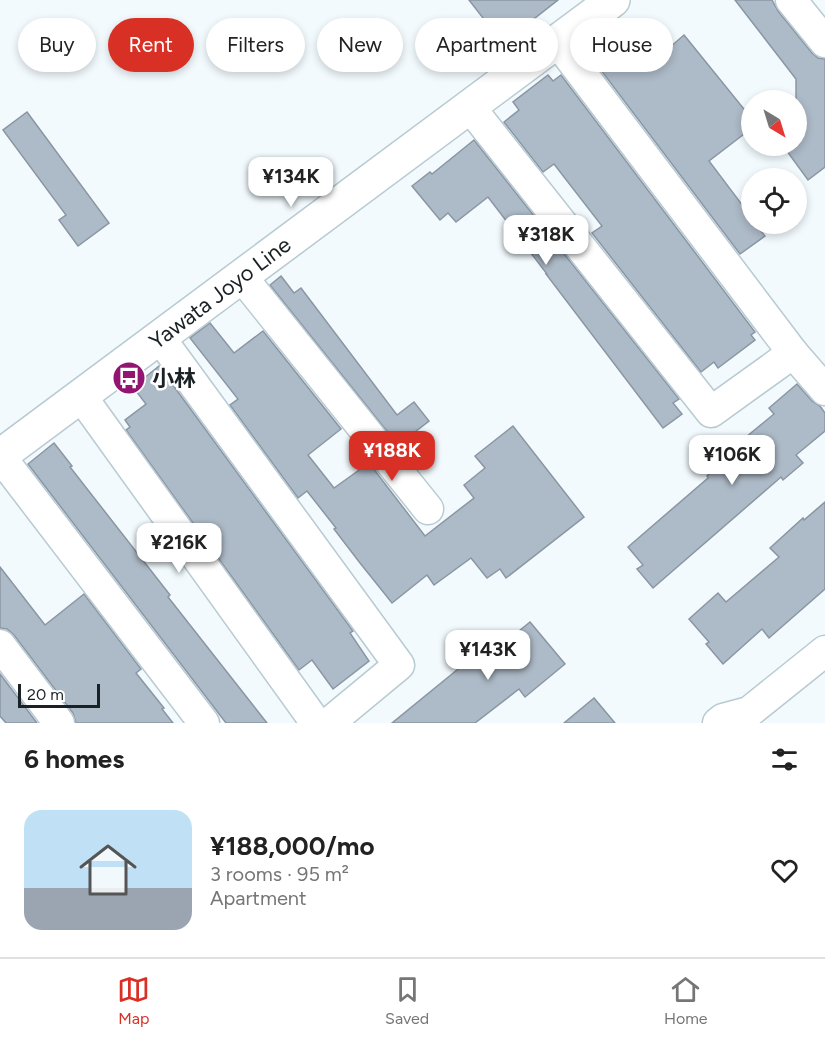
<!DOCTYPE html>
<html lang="en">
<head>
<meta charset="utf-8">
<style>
	:root { --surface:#fff; --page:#f2f2f2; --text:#222; --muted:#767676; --line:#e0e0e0; --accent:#d93025 }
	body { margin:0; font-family:Figtree,"Noto Sans JP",sans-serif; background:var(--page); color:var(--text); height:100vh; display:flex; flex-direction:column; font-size:22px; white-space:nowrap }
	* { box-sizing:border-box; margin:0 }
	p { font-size:20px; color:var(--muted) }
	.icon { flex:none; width:33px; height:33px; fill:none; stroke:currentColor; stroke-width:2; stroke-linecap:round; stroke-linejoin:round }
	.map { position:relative; height:723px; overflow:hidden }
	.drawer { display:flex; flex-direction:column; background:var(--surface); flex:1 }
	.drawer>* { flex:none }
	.banner { position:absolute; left:18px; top:18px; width:789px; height:54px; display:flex; gap:12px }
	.needle { width:39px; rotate:142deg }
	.controls { position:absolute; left:741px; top:90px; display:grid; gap:12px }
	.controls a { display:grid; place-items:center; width:66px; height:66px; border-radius:50%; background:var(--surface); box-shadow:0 3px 9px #0003; font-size:30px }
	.scale { position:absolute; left:18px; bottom:15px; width:82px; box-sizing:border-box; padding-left:6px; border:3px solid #1a2124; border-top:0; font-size:16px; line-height:21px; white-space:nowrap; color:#1a2124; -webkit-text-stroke:4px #fff; paint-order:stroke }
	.price { position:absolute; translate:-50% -51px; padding:0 14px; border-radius:12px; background:#fff; color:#222; font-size:20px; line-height:39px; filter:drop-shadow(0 2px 3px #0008) }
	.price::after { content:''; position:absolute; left:50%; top:36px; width:18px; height:14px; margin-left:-9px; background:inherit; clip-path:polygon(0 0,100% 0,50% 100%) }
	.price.on { background:var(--accent); color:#fff }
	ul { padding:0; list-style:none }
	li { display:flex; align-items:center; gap:18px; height:150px; padding:0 24px }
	li span { display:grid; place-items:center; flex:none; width:168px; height:120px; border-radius:18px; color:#555 }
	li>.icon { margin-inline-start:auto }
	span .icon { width:72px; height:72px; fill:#fffc; stroke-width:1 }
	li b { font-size:26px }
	h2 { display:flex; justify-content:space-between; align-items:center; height:72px; padding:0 24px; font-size:26px }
	.tag { padding:0 21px; border-radius:27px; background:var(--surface); box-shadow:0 3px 9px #0003; font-size:21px; line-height:54px }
	.tag.on { background:var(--accent); color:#fff }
	.menu { display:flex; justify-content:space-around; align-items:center; height:84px; border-top:2px solid var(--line); background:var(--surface); font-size:16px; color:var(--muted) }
	.menu a { display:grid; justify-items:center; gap:3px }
	.menu .on { color:var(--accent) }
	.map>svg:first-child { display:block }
	.building { fill:#adbac7; stroke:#8a96a3; stroke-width:1.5 }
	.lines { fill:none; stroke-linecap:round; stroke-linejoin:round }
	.street-casing { stroke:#b8cad2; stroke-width:33 }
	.secondary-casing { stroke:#b8cad2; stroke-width:36 }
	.street { stroke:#fff; stroke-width:30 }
	.secondary { stroke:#fff; stroke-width:33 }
	.labels { text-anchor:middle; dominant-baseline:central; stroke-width:5; stroke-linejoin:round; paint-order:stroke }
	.street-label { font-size:22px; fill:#1a2124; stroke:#fff }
	.poi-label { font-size:22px; font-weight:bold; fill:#1a2124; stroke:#fff; text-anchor:start }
</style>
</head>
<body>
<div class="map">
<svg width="825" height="723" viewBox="0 0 825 723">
	<rect width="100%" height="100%" fill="#f2fafd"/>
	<!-- building -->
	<g class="building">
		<path d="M469,0H558L507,40L501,33L497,36Z"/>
		<path d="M735,0H772L778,11L812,53L818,58L825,59V167L808,180L784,147L786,146H796V79Z"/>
		<path d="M684,35L752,119V128L709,161L752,218V224H755L765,236L740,254L588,53L612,36L634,65L664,41L669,48Z"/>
		<path d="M548,75L553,81L561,75L755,332L751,335L755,340L718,368L714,362L701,372L592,233L602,226L554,164L543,172L504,122L519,110L513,102Z"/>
		<path d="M27,112L109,223L78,246L59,220L66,215L3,130Z"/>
		<path d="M474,140L679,399L673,403L682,414L663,428L546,274H547L488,197L456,222L448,213L440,220L412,186L430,172L432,174Z"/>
		<path d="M281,276L294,293L301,288L397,415L414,402L429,421L398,445L270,285Z"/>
		<path d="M210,323L234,353L263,331L341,429L308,455L334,488L369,463L425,536L474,498L464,485L485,468L475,456L513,426L584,517L506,578L500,569L487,578L471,558L434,585L427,575L392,603L360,563L334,529L336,528L307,491L298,498L230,405L238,399L190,338Z"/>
		<path d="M159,366L353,631L350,633L369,661L333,689L312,660L299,670L126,430L130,427L125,420L146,404L133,387Z"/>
		<path d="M797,384L812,401L820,406L825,413V431L796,455L803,463L783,480L781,477L653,588L637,569L643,565L628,547L708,478L707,476L748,439L746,437L774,414L769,408Z"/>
		<path d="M54,443L72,466L70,467L170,595L168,597L267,723H226L28,464Z"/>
		<path d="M825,502V589L769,638L762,629L723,664L706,644L709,642L689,619L718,593L726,602L779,557L770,548L803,518L804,520Z"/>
		<path d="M0,567L45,625L84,594L141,669L136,673L164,708L162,709L173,723H76L73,713L14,635L7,629L0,628Z"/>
		<path d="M530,622L565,664L525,697L519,689L475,723H392L479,652L485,659Z"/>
		<path d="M0,674L37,723H6L0,716Z"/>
		<path d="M594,698L615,723H564Z"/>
	</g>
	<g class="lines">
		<!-- street casing -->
		<g class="street-casing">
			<g id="street">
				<path d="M791,0L825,42"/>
				<path d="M557,41L793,353L825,390"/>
				<path d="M469,106L711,412L793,353"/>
				<path d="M242,277L428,509"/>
				<path d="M160,338L399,665L329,723"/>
				<path d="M81,396L316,723"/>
				<path d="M0,456L204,723"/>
				<path d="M0,645L59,723"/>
				<path d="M718,723L723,719L749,712L825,651"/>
			</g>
		</g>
		<!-- secondary casing -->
		<g class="secondary-casing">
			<path id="secondary" d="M0,456L613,0"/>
		</g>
		<!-- street -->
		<use href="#street" class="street"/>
		<!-- secondary -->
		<use href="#secondary" class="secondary"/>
	</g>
	<!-- icons -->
	<defs>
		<g id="bus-disc" transform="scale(1.725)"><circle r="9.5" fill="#921571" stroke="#fff"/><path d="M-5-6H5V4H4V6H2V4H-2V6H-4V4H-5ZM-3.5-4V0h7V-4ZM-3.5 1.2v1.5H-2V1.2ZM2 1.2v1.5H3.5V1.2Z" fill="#fff"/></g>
	</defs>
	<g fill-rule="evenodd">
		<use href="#bus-disc" x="129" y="378"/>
	</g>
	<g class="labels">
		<!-- street labels -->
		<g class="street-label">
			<text transform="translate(220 293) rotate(-37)">Yawata Joyo Line</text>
		</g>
		<!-- poi labels -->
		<g class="poi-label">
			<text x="152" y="378">小林</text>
		</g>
	</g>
</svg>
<div class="controls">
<a><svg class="needle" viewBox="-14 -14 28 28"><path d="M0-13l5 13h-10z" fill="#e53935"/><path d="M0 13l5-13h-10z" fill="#767676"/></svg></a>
<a><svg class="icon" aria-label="locate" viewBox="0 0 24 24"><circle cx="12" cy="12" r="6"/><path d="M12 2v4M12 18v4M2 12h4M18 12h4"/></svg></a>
</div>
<div class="scale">20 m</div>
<b class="price" style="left:291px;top:208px">¥134K</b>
<b class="price" style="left:546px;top:266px">¥318K</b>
<b class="price on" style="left:392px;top:482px">¥188K</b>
<b class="price" style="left:732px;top:486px">¥106K</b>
<b class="price" style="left:179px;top:574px">¥216K</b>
<b class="price" style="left:488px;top:681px">¥143K</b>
<div class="banner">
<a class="tag">Buy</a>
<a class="tag on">Rent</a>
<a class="tag">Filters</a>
<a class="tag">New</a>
<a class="tag">Apartment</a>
<a class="tag">House</a>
</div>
</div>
<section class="drawer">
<h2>6 homes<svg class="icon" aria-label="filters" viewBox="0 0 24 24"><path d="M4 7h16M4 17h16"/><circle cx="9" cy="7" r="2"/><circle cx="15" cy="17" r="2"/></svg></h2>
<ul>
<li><span style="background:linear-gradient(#bfe0f5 65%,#9aa5b1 0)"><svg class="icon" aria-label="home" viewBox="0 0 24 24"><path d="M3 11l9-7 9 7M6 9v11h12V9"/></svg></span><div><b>¥188,000/mo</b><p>3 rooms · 95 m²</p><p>Apartment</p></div><svg class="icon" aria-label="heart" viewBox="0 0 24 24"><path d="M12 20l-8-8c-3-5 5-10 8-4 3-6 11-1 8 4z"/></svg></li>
</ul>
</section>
<nav class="menu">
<a class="on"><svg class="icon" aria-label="map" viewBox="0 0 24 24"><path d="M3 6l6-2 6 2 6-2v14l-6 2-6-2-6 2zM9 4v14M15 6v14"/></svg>Map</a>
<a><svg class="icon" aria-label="saved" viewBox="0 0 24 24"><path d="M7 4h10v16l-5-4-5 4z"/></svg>Saved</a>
<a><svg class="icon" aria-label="home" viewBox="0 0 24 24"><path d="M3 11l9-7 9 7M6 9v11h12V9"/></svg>Home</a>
</nav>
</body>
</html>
